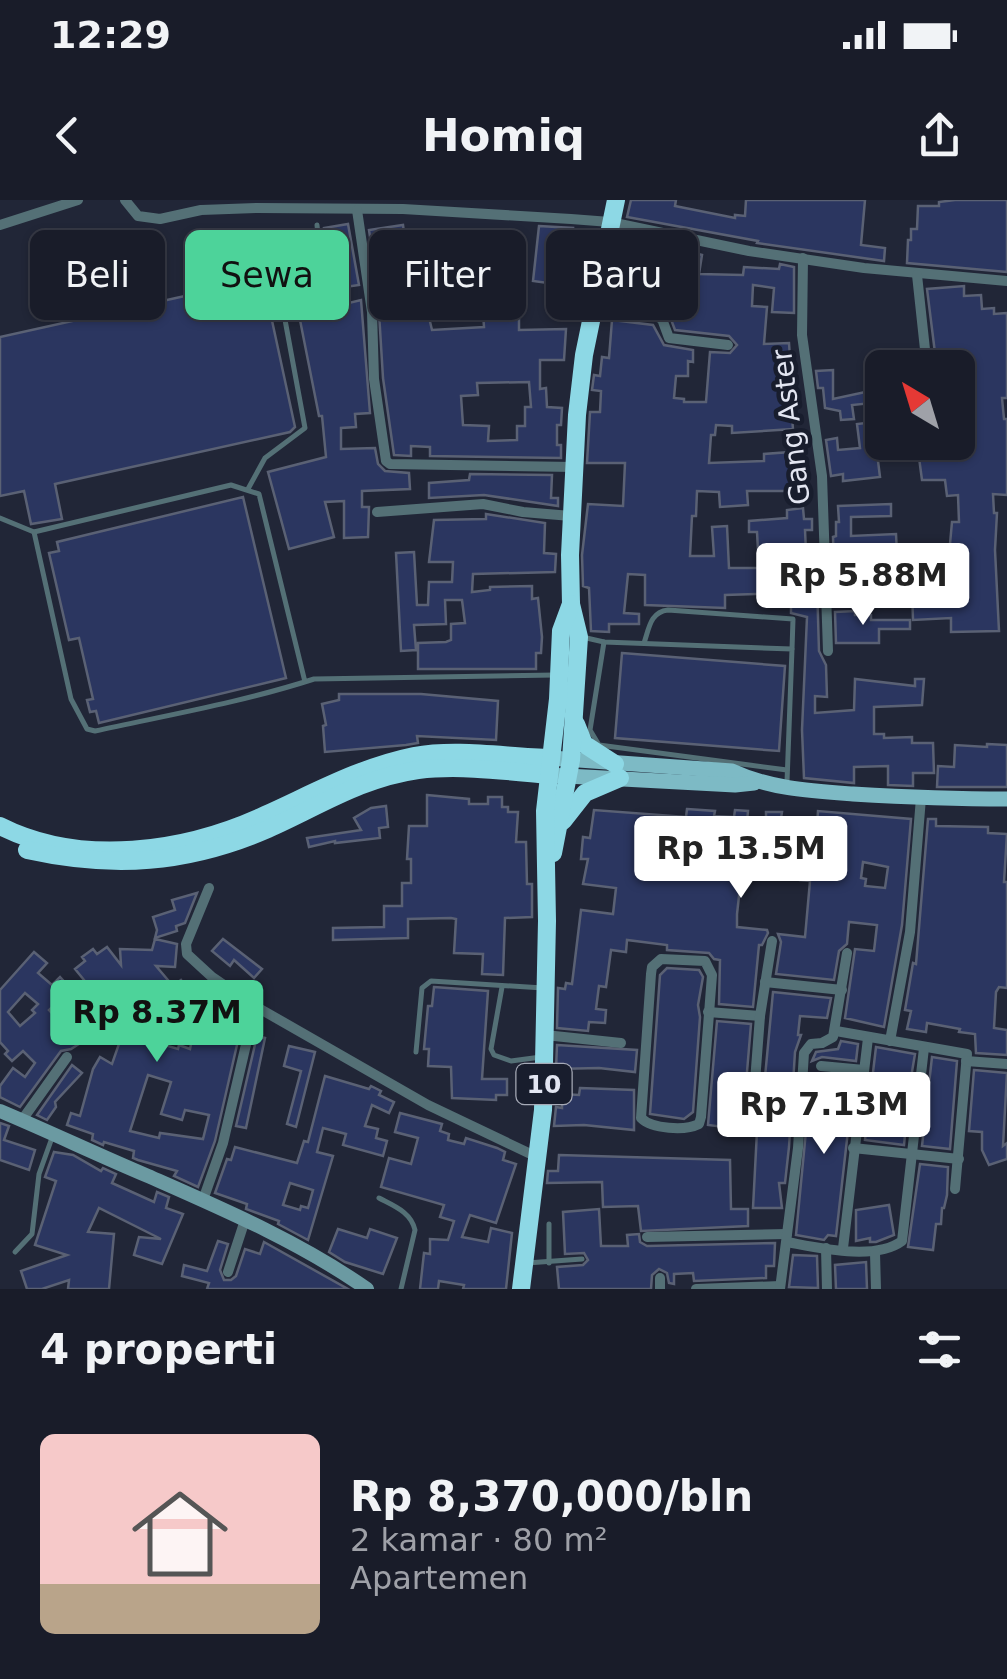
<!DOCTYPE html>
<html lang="id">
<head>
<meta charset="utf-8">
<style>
	:root { --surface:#191c29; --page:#262935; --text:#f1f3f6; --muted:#9fa1a8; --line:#373a46; --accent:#4dd39a }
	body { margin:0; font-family:"DejaVu Sans",sans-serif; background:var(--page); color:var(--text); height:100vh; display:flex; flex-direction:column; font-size:38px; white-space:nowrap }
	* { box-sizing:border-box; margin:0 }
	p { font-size:32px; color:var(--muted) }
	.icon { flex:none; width:55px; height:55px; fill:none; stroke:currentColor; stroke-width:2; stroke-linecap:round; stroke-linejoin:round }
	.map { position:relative; height:1089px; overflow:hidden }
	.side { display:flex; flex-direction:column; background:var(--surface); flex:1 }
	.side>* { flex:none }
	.hud { position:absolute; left:30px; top:30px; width:948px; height:90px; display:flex; gap:20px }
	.needle { width:65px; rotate:322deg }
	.fabs { position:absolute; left:865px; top:150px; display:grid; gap:20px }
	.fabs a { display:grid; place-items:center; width:110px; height:110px; border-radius:15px; background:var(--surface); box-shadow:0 2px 8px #0004,0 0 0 2px var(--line); font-size:50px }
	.price { position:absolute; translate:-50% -85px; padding:0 22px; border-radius:10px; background:#fff; color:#222; font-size:32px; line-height:65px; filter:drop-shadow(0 2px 5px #0008) }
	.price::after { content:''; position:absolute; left:50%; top:60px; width:30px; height:22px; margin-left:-15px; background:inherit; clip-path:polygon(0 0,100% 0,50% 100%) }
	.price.current { background:var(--accent); color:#111 }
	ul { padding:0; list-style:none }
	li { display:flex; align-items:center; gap:30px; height:250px; padding:0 40px }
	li+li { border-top:2px solid var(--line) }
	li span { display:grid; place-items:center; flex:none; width:280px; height:200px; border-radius:15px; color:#555 }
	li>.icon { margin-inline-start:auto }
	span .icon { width:120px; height:120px; fill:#fffc; stroke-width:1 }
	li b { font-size:42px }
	h2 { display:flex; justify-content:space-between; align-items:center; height:120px; padding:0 40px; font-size:42px }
	.chip { padding:0 35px; border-radius:15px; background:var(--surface); box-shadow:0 2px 8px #0004,0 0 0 2px var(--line); font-size:35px; line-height:90px }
	.chip.current { background:var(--accent); color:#111 }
	.status { display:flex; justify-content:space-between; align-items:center; height:70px; padding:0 50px; background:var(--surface); direction:ltr }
	.status svg { height:28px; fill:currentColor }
	header { display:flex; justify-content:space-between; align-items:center; height:130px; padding:0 40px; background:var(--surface); font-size:45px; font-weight:600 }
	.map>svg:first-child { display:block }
	.building { fill:#2b3660; stroke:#5a6174; stroke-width:2.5; fill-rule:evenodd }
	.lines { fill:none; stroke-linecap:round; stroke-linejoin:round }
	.lane { stroke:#547076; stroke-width:5 }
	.street { stroke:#547076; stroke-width:10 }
	.secondary { stroke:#6b9aa2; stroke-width:14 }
	.primary { stroke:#7dbac5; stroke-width:15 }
	.highway { stroke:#8dd8e5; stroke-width:18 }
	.labels { text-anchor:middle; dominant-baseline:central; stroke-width:9; stroke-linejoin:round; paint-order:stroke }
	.shield { fill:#181d2d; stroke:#a6aab7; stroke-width:2.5 }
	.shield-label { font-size:25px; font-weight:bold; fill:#e3e6f2 }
	.street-label { font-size:28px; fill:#e3e6f2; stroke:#181d2d }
</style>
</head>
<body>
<div class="status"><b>12:29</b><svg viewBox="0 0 49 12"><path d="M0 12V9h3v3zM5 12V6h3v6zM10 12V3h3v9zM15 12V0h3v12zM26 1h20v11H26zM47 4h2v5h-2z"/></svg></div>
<header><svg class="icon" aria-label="back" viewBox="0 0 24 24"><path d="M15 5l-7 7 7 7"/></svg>Homiq<svg class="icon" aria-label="share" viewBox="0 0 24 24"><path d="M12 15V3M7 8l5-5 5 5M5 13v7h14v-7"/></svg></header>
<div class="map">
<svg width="1007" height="1089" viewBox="0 0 1007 1089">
	<rect width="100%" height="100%" fill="#212637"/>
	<!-- building -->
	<g class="building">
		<path d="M631,0H676L675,6L735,18V15L745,16L746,0H865L861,45L885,48L884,61L757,43L758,41L627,17Z"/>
		<path d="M955,0H1007V72L907,63L908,40H911V29H917L918,6H939V2Z"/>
		<path d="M348,24L359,85L331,89L324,28Z"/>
		<path d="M403,25L408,65L416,63L432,130L484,127L483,112H491L489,90L505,88V84L524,83L525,106H519V130L566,129L564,160H540V189L546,188L547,207L562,208L561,225H557V245H561V258L430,256V247L411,246V256L394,255L383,178L378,96L408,88L406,79L377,83L369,30ZM529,182L531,207H525V226H517V240L488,241L489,226L463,225L461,196L478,195L477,183Z"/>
		<path d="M539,26L573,28L572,33L579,35L574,72L587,74L585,88L533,81Z"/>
		<path d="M133,30L136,44L129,46L135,74L123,77L115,34Z"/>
		<path d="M623,34L665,42L664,51L654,50L653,67L673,68L676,48L702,55L699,74L743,75L744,67L779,69L780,64L794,67V113L772,112L774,88L753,85L752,106L767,107L764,144L789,143L790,158H794V195H787L788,218H792L793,229L732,233V226L716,225L715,235H711L709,263L764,261V254L790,252V233H803L807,279H792V291H747L748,305L720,307L719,292L697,291L696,316H692L690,356H714L712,327L727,326L729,368H759L757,332H749V321L787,318V310L803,308L804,319H812V330H805L806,352L816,351L819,451L826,465L827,497L815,496V513L854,510L855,479L915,486V479H924L922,505L874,507V534H884V538L912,537V543H933L934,573H913V586L888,585V566L854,567V583L804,578L802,530L807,417L791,413V393L725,395V408L645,405V375L628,374L624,413L639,414V424H609V432L591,431L589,388L583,386L582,355L588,304L623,306L625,263H587L590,212H600L601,191L592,190L594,175L600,176L602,157L609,158L612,120L653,125L664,145L693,150V162L688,161V176H676L674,198L684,199V202H706L710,152L730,153L737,145L729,136L675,130L669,114L658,108L608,102L624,101L625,77L614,76L616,64H619Z"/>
		<path d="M229,67L230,86L263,79L295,227L290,232L55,284L62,319L31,324L24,291L0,296V137L212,90L210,69Z"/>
		<path d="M964,86V96L981,95L982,109L994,108V114L1007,113V198H1002L1004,219H1007V295L993,294L994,313H997L995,350L999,431L951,432V418L913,420L912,389L933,388L932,369H913V365L893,366L880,373L879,370L865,371L866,392L835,393L833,337L836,336V322H839L838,306L891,304V316L851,317V336L896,334L897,354L949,355L952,322H959L958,295L947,296L945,280H922L918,250L877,253L880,277L843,281V274L831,276L826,240L837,238L838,250L860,248L857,224L875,222L874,211L882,210V242H958V168H943L942,161H936L927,89Z"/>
		<path d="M361,100L370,213L355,214L356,227L341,228V249L375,248L378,264L385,271L409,273L410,289L362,291V307H369L368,337L344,338V301L325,302L334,337L289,349L268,272L326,257L322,216H319L299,115Z"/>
		<path d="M833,170V199L870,191L872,203L852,205L854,219L841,220L840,211L825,208L823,188H818L816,171Z"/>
		<path d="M470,274L552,275L551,298H558V306L484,295L429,298V283L469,280Z"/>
		<path d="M243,297L286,478L99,523L96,511L90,512L87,500L93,499L79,438L69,440L49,353L59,351L57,342Z"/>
		<path d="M486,314L545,323L544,353L556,354L555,372L473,374L472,392L490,390V387L532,386V399L538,398L542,437L541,453H536V469H418V443L446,442L451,440V424L465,423L462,400H445L446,424L414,425L416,450L401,451L396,353L414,352L417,405H428L429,382H452L453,362H429L434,320L486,319Z"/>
		<path d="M855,411V415H871V420H910V429H879V443H836L835,412Z"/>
		<path d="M622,453L785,466L779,551L615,538Z"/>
		<path d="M339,494H421L498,501L496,540L417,536L418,543L406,545L325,552L323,526L326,525L322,504L339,500Z"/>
		<path d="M987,544L1007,545V587H937L938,566L954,567L955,545L987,547Z"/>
		<path d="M427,595L469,599V604H488V597H502V607H508V612H518L516,642H526L527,684H532V717L505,718L503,775L482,774L483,754L454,753L456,719L451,718L408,719V738L333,740V728L384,727V706H402V683H411V659H407L409,626H427Z"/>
		<path d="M386,606L388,627L379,628L380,638L335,643V641L309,647L307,638L361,630L354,618L371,608Z"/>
		<path d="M687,609L715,611L714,616L734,617L735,610L748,611L747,622L766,623V612H782L781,618L800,619L799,645L821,646L822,626H817L818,611L911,619L902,725L884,827L845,818L855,749L874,751L877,725L849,722L847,744L839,751L834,780L776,774L781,742L778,734L805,737L810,681L800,680V670L786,669L787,662L762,659L743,660L737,714V727L767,730L768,733L762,745H759L753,807L719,804L720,760L714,759L709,753L667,750V745L627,740L626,752L611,750L606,787L599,786L596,809L606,810L605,823L589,822L588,831L557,828L558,788L565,789L566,783L572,784L581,710L613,714L616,688L583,684L588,659H581L583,637L590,638L594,610L686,617ZM863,662L888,667L885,688L865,686L866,679L861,678Z"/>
		<path d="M928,619H936V626L988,627V633L1007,634L1004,682H1007V788L999,787L996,792L994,828L1007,830V855L976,853L975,834L959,832L960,829L927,823L926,832L907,829L911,811L905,810L913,763L916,764Z"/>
		<path d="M197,693L185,723L176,726L177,731L155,738L157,730L153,717L175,710L172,700Z"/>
		<path d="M155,739L177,744L175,767L156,766L173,786L181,780L188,789L172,802L180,806L161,844L178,849L179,845L190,849L195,826L203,827L210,796L233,802L245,810L215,941L198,987L174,976L177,971L138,960L133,958L134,951L104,942L103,945L92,940L93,934L67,925L71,913L80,916L93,869L100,857L112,864L119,844L106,827L116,819L75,769L85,761L82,757L93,749L97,754L107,747L121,765L120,749L152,750ZM148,875L171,882L161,914L182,920L185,910L209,915L203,939L160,933L159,938L130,931Z"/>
		<path d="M223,739L262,769L254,778L234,760L230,766L212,751Z"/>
		<path d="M34,752L47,763L38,773L52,785L60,777L71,789L49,810L70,833L73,830L82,842L71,849L61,851L20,907L0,897V886L13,868L25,877L35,863L23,851L12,861L5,854L8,851L0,842V790ZM25,793L38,804L32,810L35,813L20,826L8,812Z"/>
		<path d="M667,768L699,770L703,777L698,805L700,817L693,912L684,919L650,914L660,775Z"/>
		<path d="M434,787L488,791L482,879H507V895H496V900L452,898L451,867L428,866L429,849H424L428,806H432Z"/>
		<path d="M773,792L831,798L827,818L800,816L798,835H801L795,852L789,947L785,983H779L782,1008H753L757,931L708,925L717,821L751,824L744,908L749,916H756L762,909Z"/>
		<path d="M257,836L265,838L246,928L236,926Z"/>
		<path d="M841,841L858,844L856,861L822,857L812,861L816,852L838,849Z"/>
		<path d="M557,845L637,850L635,872L599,868L556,869Z"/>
		<path d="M289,846L315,852L296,927L287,924L301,871L284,866Z"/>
		<path d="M876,847L915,854L903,925H906L904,945L865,940Z"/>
		<path d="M932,857L957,861L950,949L922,946Z"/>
		<path d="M72,865L82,873L55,902L56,907L47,920L37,915Z"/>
		<path d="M974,870L1007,873L1003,946L1007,943V959L989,965L982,950V932L969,931Z"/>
		<path d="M325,876L369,889L371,886L381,891L379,895L394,902L389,913L372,905L365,926L378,929L376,938L387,941L383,956L343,945L346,934L323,928L317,952L333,956L308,1040L278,1024L279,1021L246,1009L247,1004L215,993L227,959L231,960L235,947L297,963L304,941L308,942ZM290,983L313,990L308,1008L301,1006L300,1010L283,1005Z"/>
		<path d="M836,876L854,878L836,1036L828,1035L824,1040L796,1035L811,879L833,881Z"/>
		<path d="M580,888L634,890V930L584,925L554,926L556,907L562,908V894L579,895Z"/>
		<path d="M400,913L442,924L440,931L449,934L448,940L464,944L466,938L497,948L505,952L503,960L516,964L496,1023L470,1015L462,1037L488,1042L491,1028L512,1033L506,1089H463L464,1085L439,1081L438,1089H420L424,1053L430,1054V1039L448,1040L454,1021L440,1017L444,1005L381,987L389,958L411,964L418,938L395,932Z"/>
		<path d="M0,923L9,926L4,940L35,950L29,970L0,960Z"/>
		<path d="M54,952L73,955L101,971L103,968L116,974L112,983L154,1002L157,992L169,997L166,1008L183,1014L162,1064L134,1055L139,1037L161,1039L99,1008L88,1032L114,1034L109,1089H68L69,1080L42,1089H27L21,1071L67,1055L35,1045L56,981L45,977Z"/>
		<path d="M559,955L730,960L731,1009H748V1026L641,1031L638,1006L603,1007L602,982L547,983L548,971H558Z"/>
		<path d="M920,964L948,967L947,995L944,1008H942L941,1024H936L933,1050L908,1047Z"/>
		<path d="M889,1005L894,1035L876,1042H870V1038L856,1041V1010Z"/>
		<path d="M599,1009L601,1046H628L627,1035L639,1034L640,1042L647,1046L775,1043L774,1066H766V1078L694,1081L693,1073L674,1074V1084L669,1083L667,1073L659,1069L652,1075L651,1089H559L557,1067L583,1065L588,1060L584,1053L565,1054L563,1012Z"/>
		<path d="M338,1029L367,1038L370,1029L397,1038L383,1074L345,1062L329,1052Z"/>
		<path d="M218,1041L228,1044L220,1070L224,1080H231L236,1076L245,1049L260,1054L264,1042L348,1089H207L209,1083L182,1076L184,1065L207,1071Z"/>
		<path d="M793,1055L817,1056L818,1088L789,1087Z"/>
		<path d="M866,1062L867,1089H836L835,1065Z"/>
	</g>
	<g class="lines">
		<!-- lane -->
		<g class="lane">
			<path d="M248,289L265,258L305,228L283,109L317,79L320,55L317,25"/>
			<path d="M0,318L34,332"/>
			<path d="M582,437L604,442L792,449L787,582"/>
			<path d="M604,442L590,530L599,545L787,570"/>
			<path d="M644,443C649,429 650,412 668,410L793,419L792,449"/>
			<path d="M305,482L259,294L231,285L34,332L71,499L87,529L95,531C168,515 243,502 314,479L555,475"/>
			<path d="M502,787L491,849L494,855L511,861L541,857"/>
			<path d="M416,852L422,788L431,781L543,788"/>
			<path d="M379,998C394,1006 411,1012 415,1030L401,1089"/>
			<path d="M549,1024V1063"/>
			<path d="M15,1052L32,1034L39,974L53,935"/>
			<path d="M527,1063L582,1059"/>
		</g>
		<!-- street -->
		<g class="street">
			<path d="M125,0L138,16L160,19L201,10L257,8L403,9L571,19L610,22L749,51L864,68L1007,81"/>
			<path d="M357,10L372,112L374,179L386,261L390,264L575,267"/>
			<path d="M0,25L78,0"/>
			<path d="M803,58L802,135L822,276L828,451"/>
			<path d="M917,75L927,168"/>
			<path d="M592,109L655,116L662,119L669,138L728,145"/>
			<path d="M377,312L483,304L523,312L571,316"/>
			<path d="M661,759L705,761L712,775L701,917L699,924C685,931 652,929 641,918L651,774L652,767Z"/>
			<path d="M765,782L842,790"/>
			<path d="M255,806L428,905L537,957"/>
			<path d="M708,812L760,816"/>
			<path d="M836,831L967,854L955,989"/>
			<path d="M545,835L621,843"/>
			<path d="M890,841L910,732L921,598"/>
			<path d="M966,861L1007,864"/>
			<path d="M821,866L864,870"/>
			<path d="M753,908L760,816L772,741"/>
			<path d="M22,920L67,857"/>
			<path d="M853,948L959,959"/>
			<path d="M203,1000L223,943L255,806L212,777L187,754L186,744L209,688"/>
			<path d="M647,1037L787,1034"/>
			<path d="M787,1042C820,1048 875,1061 902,1041L924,848"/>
			<path d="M826,1048L827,1089"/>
			<path d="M843,1048L868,838"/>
			<path d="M875,1053L876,1089"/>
			<path d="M228,1072L245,1020"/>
			<path d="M660,1089V1078"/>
			<path d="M696,1089L780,1086"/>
			<path d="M780,1089L798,948L804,853L811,844L822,843L833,837L847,753"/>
		</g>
		<!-- secondary -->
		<path class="secondary" d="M0,911C50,932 98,955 148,976C223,1009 300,1042 367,1089"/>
		<!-- primary -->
		<g class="primary">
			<path d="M551,558L732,571C771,589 810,591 853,594C904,597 955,599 1007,599"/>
			<path d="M548,575L735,585L754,583"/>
		</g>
		<!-- highway -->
		<g class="highway">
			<path d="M576,524L584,544L615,564"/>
			<path d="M563,621L585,593L620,578"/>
			<path d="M0,626C81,667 185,652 265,615C314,593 360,567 414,556C458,548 506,557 551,558"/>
			<path d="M27,650C113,669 187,664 268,629C318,607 361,578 418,570C460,565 506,571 548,575"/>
			<path d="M553,653L571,560L579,437L571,404L570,355L577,215L584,155L616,0"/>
			<path d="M521,1089L543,910L547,721L545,611L558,499L561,431L571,404"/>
		</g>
	</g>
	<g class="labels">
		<!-- shield labels -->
		<rect class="shield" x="516.5" y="864" width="55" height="40" rx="8"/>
		<g class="shield-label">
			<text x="544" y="884">10</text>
		</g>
		<!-- street labels -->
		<g class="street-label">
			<text transform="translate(791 227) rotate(-97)">Gang Aster</text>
		</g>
	</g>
</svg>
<div class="fabs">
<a><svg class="needle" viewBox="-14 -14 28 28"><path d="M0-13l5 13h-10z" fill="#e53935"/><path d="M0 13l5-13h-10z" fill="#9fa1a8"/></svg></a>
</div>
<b class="price" style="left:863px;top:428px">Rp 5.88M</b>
<b class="price" style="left:741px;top:701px">Rp 13.5M</b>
<b class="price current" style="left:157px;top:865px">Rp 8.37M</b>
<b class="price" style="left:824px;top:957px">Rp 7.13M</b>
<div class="hud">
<a class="chip">Beli</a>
<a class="chip current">Sewa</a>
<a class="chip">Filter</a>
<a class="chip">Baru</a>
</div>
</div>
<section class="side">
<h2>4 properti<svg class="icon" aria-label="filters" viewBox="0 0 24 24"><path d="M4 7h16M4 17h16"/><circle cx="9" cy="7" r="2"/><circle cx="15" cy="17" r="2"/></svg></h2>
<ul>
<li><span style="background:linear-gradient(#f6c9c9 75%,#b9a48a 0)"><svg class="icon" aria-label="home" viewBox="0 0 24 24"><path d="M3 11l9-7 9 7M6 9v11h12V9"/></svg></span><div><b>Rp 8,370,000/bln</b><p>2 kamar · 80 m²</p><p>Apartemen</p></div></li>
</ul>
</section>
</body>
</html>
